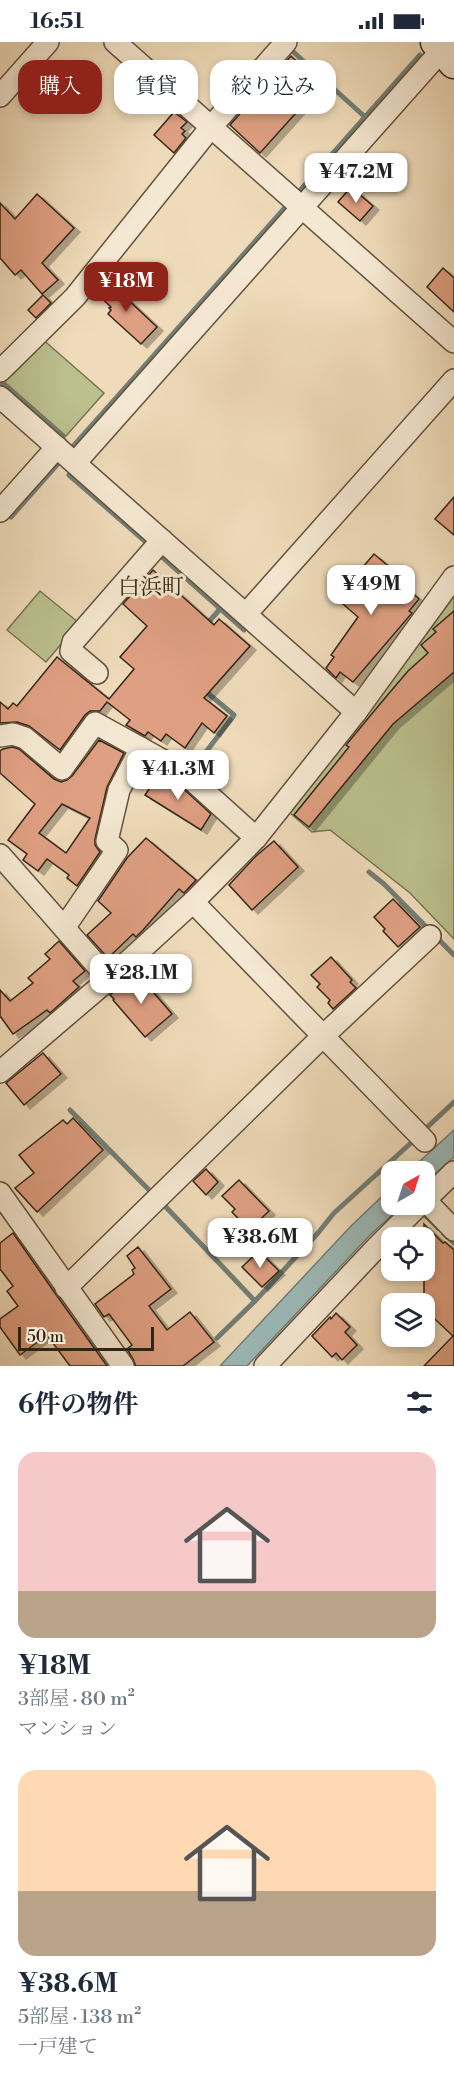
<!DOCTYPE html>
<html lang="ja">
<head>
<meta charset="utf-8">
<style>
	:root { --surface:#fff; --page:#f6f6f7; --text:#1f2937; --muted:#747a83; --accent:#8f2418 }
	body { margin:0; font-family:"Libre Bodoni","Noto Serif JP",serif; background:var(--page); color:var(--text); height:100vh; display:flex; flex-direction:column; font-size:22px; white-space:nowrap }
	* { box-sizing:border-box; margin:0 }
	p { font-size:20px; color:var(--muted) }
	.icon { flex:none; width:33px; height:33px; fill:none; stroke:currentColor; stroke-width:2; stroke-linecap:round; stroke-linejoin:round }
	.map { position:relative; height:1324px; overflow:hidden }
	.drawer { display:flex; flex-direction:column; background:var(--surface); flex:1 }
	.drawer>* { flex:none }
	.guide { position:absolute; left:18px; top:18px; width:418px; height:54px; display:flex; gap:12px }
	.needle { width:39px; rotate:39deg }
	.controls { position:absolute; left:381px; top:1119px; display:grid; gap:12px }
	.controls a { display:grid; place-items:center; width:54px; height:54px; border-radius:12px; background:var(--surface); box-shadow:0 3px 9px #0003; font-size:30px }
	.scale { position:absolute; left:18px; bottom:15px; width:136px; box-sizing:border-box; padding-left:6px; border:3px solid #332514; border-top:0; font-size:16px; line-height:21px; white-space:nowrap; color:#332514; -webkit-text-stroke:4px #f5e8d2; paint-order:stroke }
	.price { position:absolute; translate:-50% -51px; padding:0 14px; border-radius:12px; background:#fff; color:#222; font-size:20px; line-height:39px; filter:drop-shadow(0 2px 3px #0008) }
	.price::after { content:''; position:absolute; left:50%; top:36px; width:18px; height:14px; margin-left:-9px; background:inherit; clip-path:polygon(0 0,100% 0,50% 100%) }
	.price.current { background:var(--accent); color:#fff }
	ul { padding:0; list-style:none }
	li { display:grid; align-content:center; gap:12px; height:318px; padding:0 18px }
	li span { display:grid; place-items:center; height:186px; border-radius:18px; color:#555 }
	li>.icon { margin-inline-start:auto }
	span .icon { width:108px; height:108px; fill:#fffc; stroke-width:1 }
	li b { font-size:26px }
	h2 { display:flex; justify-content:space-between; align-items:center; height:72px; padding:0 18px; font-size:26px }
	.tag { padding:0 21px; border-radius:18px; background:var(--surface); box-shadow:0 3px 9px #0003; font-size:21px; line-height:54px }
	.tag.current { background:var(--accent); color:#fff }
	.status { display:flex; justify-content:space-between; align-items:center; height:42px; padding:0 30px; background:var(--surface); direction:ltr }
	.status svg { height:16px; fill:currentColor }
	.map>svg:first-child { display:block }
	.green { fill:#bbc08e; stroke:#777251; stroke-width:1.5 }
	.water { fill:#9cb9b7; stroke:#727e76; stroke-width:1.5 }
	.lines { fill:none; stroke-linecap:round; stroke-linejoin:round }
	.stream { stroke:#727e76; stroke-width:5 }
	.building { fill:#df9f82; stroke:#332514; stroke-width:1.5; fill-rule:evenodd; filter:url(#shadow) }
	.minor-casing { stroke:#62523e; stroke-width:24 }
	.secondary-casing { stroke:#332514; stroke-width:33 }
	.minor { stroke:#f5e8d2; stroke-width:21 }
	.secondary { stroke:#f5e8d2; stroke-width:30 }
	.labels { text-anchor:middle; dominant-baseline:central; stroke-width:6; stroke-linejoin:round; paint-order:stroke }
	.quarter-label { font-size:22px; fill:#332514; stroke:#f5e8d2 }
</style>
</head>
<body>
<div class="status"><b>16:51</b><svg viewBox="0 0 49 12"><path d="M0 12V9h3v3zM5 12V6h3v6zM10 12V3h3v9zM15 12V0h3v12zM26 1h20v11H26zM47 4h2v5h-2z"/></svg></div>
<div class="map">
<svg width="454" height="1324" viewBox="0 0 454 1324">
	<defs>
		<filter id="shadow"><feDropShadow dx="6" dy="4" stdDeviation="0" flood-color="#0004"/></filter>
	</defs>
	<rect width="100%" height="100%" fill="#efdbba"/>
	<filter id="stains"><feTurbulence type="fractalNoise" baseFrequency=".00333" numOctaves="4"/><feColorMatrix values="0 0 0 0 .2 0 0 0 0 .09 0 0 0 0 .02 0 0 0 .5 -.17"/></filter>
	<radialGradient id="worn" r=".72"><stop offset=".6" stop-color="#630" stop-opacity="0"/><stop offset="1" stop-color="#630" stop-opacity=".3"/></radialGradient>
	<!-- green -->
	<g class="green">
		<path d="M40,295L104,351L66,394L0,336Z"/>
		<path d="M40,549L79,581L46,620L7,588Z"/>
		<path d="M454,552V897L410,851L330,788L312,790L290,771Z"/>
	</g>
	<!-- water -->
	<g class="water">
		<path d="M454,1088V1115L425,1142L424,1130L409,1129Z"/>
		<path d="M391,1146L392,1162L403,1163L370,1193L247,1324H220L351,1184Z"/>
	</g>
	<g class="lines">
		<!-- stream -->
		<g class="stream">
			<path d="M289,6L365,75"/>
			<path d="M296,153L420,13"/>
			<path d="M0,340L63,395"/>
			<path d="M69,409L290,160"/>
			<path d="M69,433L147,501"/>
			<path d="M11,475L63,416"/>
			<path d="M162,515L244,588"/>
			<path d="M206,583L220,567"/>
			<path d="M193,727L234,673L204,648"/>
			<path d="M369,830L384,842L454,913"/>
			<path d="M70,1068L152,1151"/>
			<path d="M422,1090L454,1060"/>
			<path d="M164,1163L255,1259"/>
			<path d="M421,1169L438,1186"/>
			<path d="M444,1192L454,1201"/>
			<path d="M217,1296L255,1259L318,1191L334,1171L412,1100"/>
		</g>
	</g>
	<!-- building -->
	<g class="building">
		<path d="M291,14L322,42L260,111L230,83Z"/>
		<path d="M174,70L187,80L181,86L185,89L182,92L186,96L174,111L154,93Z"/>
		<path d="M351,145L373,164L360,179L338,160Z"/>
		<path d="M37,152L74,186L42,221L58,238L42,252L21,228L15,233L0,216V161L15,177Z"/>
		<path d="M443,226L454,236V270L427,245Z"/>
		<path d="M107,238L157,285L141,302L108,272L111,268L109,266L111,265L96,251Z"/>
		<path d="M43,253L51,261L36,276L28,268Z"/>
		<path d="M454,455V493L435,477Z"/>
		<path d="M374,512L405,538L402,542L419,557L409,569L412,571L353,640L340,630L336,636L326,626L334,615L331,613L358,575L336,556Z"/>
		<path d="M153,528L214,583L219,577L250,604L204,656L227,674L214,691L202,681L185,706L166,692L161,699L148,690L145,694L126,683L130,678L107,660L100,669H90L85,673L60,708L29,684L17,680L0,681V660L8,667L13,661L17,664L57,615L109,657L134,627L120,615L147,584L123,562Z"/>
		<path d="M454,569V630L393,682L309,785L294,773L349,705L346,703L380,662L408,629L428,611L421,603L436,590L433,587Z"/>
		<path d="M99,698L124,711L107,745L95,797V803L100,810L77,844L67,836L69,833L47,817L38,829L23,818L27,812L8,798L35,762L0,731V709L3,707L12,705L19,707L54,737L61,740L67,738L72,734ZM62,762L90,776L66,811L39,791Z"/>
		<path d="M160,731L175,739L211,772L201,788L145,753Z"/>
		<path d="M146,796L196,838L184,851L179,847L143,888L136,895L133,892L108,916L87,893L111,871L98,859L127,816Z"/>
		<path d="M274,799L298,825L252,868L229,843L256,814Z"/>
		<path d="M393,857L420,885L398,905L383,889L385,887L374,875Z"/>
		<path d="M59,899L85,929L73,939L79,945L50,971L47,968L13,992L0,974V948L10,959L33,941L28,936L50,917L45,912Z"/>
		<path d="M331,915L352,938L350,940L356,946L333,967L328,961L330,958L317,945L320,942L311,933Z"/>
		<path d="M136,930L172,972L145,995L113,958L114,957L110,953Z"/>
		<path d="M43,1011L61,1032L24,1063L6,1041Z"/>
		<path d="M73,1076L103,1108L37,1170L15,1146L34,1131L19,1113L63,1078L67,1082Z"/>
		<path d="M206,1127L218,1140L206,1153L193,1139Z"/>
		<path d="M239,1138L269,1169L249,1188L232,1170L235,1167L222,1154Z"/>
		<path d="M424,1182L443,1201L445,1200L454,1208V1324H424L453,1294L424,1267Z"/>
		<path d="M13,1191L57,1254L107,1324H70L47,1293L20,1313L0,1285V1277L18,1264L7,1249L13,1244L0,1227V1201Z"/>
		<path d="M138,1205L171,1247L149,1264L167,1288L190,1270L214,1300L183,1324H136L133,1317L127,1307L132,1303L109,1272L104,1275L95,1262L134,1232L132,1228L135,1226L127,1214Z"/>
		<path d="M259,1209L279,1229L262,1245L242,1225Z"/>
		<path d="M336,1271L350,1285L345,1290L357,1303L342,1318L336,1311L332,1315L312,1294L330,1275L331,1277Z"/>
	</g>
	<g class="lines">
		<!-- minor casing -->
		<g class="minor-casing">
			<g id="minor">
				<path d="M115,0L454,300"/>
				<path d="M0,54L48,0"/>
				<path d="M0,329L75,255L211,85L286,0"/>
				<path d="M0,355L356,670"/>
				<path d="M75,421L449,0"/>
				<path d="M0,469L57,405"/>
				<path d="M246,572L454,338"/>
				<path d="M97,631L71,609L73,600L162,498"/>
				<path d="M0,694L13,692L25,696L62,727L95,681L182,729L256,796"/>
				<path d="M0,813L109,937"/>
				<path d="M193,860L425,1099"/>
				<path d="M64,886L117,808L107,799L119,748L141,706"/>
				<path d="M0,1030L109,937L193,860L256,796L356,670L454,535"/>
				<path d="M0,1151L123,1324"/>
				<path d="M425,1158L454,1188"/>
				<path d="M424,1159L454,1130"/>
				<path d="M66,1246L322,995L430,894"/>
				<path d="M265,1324L376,1206L420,1162"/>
			</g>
		</g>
		<!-- secondary casing -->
		<g class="secondary-casing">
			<path id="secondary" d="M436,0L454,21"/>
		</g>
		<!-- minor -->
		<use href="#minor" class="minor"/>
		<!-- secondary -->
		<use href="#secondary" class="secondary"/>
	</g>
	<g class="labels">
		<!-- quarter labels -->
		<g class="quarter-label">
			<text x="151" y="545">白浜町</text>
		</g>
	</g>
	<rect width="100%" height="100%" filter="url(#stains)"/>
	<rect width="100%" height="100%" fill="url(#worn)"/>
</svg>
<div class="controls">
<a><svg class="needle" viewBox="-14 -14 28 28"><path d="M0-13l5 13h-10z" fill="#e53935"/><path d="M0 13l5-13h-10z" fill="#747a83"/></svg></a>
<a><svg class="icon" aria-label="locate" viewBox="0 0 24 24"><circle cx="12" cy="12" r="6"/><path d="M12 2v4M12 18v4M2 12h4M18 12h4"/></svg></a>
<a><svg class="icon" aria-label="layers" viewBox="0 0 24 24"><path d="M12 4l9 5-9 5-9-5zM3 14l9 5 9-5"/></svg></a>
</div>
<div class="scale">50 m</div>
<b class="price" style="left:356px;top:162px">¥47.2M</b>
<b class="price current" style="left:126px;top:271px">¥18M</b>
<b class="price" style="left:371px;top:574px">¥49M</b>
<b class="price" style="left:178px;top:759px">¥41.3M</b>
<b class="price" style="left:141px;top:963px">¥28.1M</b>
<b class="price" style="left:260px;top:1227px">¥38.6M</b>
<div class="guide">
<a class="tag current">購入</a>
<a class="tag">賃貸</a>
<a class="tag">絞り込み</a>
</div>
</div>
<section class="drawer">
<h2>6件の物件<svg class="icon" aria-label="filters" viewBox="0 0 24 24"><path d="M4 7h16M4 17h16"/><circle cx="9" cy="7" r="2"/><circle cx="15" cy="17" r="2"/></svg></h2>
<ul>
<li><span style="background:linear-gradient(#f6c9c9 75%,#b9a48a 0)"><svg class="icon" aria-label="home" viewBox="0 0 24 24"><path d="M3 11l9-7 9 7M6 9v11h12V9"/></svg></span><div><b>¥18M</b><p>3部屋 · 80 m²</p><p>マンション</p></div></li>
<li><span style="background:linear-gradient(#ffd9b3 65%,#b9a48a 0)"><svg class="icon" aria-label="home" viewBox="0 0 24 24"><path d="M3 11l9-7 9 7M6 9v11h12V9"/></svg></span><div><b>¥38.6M</b><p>5部屋 · 138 m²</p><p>一戸建て</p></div></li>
</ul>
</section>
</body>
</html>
